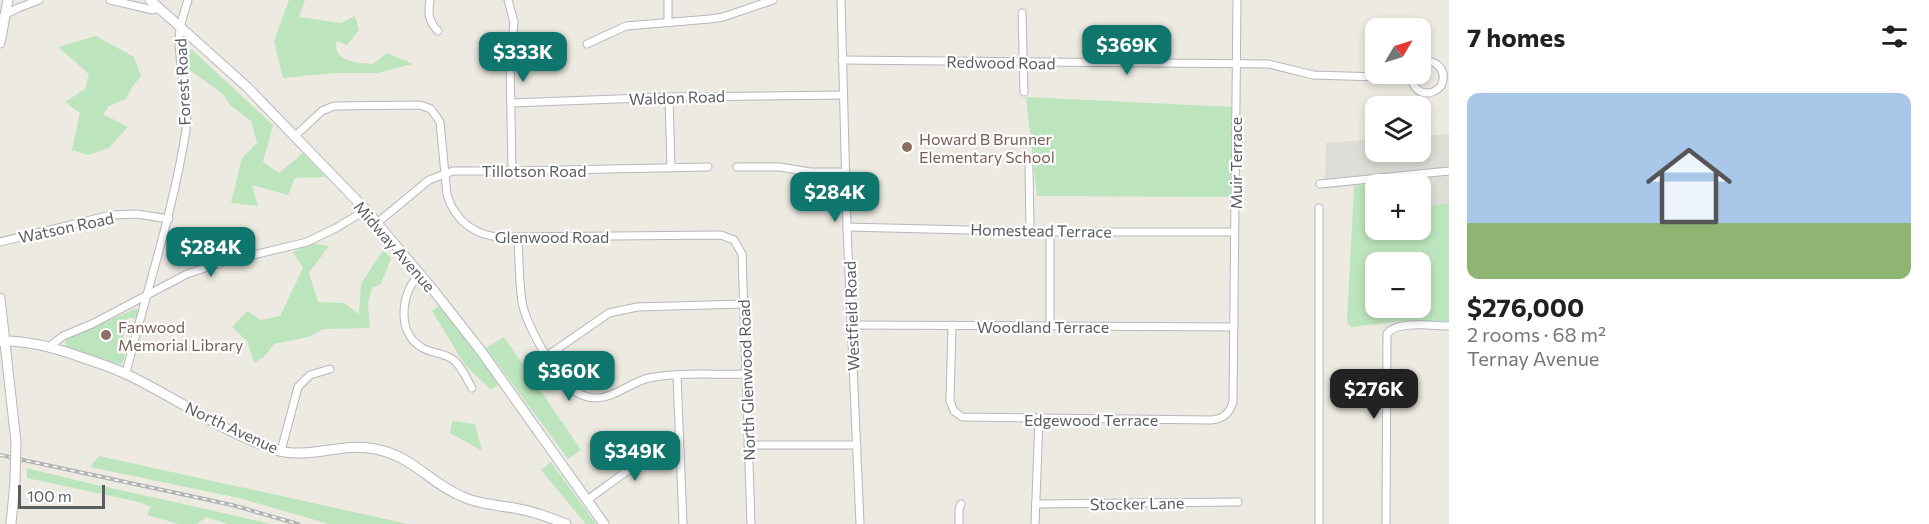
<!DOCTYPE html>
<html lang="en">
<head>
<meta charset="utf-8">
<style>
	:root { --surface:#fff; --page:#f2f2f2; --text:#202124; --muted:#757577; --accent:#0f766e }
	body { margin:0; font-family:Commissioner,sans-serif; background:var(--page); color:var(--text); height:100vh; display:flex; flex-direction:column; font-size:22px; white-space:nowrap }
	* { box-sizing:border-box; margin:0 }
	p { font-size:20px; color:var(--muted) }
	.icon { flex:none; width:33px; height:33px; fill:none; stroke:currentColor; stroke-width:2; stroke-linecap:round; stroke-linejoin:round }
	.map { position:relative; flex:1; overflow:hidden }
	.drawer { display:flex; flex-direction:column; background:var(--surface); width:480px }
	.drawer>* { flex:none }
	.needle { width:39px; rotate:52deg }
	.buttons { position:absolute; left:1365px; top:18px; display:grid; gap:12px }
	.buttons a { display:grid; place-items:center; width:66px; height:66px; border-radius:12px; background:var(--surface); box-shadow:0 3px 9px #0003; font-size:30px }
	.scale { position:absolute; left:18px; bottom:15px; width:87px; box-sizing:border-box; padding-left:6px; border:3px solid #5a5d62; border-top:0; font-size:16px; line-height:21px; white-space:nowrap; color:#5a5d62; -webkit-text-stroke:4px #fff; paint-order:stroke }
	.price { position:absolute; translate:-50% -51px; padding:0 14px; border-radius:12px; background:var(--accent); color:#fff; font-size:20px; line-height:39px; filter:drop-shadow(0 2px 3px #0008) }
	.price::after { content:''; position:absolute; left:50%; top:36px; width:18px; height:14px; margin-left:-9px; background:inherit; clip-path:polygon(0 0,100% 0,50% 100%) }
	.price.active { background:#222; color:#fff }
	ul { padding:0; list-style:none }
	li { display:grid; align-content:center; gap:12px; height:318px; padding:0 18px }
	li span { display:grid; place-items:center; height:186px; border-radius:12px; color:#555 }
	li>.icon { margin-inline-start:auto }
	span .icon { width:108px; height:108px; fill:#fffc; stroke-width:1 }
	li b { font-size:26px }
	h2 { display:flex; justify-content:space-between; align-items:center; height:72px; padding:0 18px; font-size:26px }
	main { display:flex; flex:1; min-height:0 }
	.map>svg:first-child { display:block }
	.industrial { fill:#dedcd6 }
	.green { fill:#bde5bd; fill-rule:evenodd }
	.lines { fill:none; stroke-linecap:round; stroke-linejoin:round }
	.street-casing { stroke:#b4b7bc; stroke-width:9 }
	.secondary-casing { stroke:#b5b8be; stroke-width:11 }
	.street { stroke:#fff; stroke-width:7 }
	.secondary { stroke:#fff; stroke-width:9 }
	.rail-casing { stroke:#b2b3b3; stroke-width:4 }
	.rail { stroke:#fff; stroke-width:1.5; stroke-dasharray:4.5; stroke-linecap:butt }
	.secondary-bridge-casing { stroke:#b5b8be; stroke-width:11; stroke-linecap:butt }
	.secondary-bridge { stroke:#fff; stroke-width:9 }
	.education-dot { fill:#8d6e63; stroke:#fff; stroke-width:2 }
	.labels { text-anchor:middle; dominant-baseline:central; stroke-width:4.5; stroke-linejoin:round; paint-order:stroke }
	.street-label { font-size:16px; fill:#5a5d62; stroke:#fff }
	.education-label { font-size:16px; fill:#785e54; stroke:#fff; text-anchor:start }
</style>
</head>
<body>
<main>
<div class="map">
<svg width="1449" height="524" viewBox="0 0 1449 524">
	<rect width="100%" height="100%" fill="#edeae1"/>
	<!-- industrial -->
	<path class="industrial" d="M1449,134V203L1421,207L1420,184H1397L1396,181L1325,189L1326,143L1375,139L1376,152H1420L1421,136Z"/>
	<!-- green -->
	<g class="green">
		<path d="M289,0H305L299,17L341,23L355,16L359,30L347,45L337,41C331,62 359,63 373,64L387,53L413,64L377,73H334L283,78L274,41Z"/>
		<path d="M96,36L134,57L141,76L133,86L126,99L109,106L103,114L128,127L109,148L88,155L72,150L80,113L65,102L85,89L89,74L58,47Z"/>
		<path d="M191,49L273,125L263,162L279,173L303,153L325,177L295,178L288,195L252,185L258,206L231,203L242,158L257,143L251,121L230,105L222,93L185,67Z"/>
		<path d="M1026,97L1233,107L1232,197L1037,196Z"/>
		<path d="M1397,181V184H1376V230H1420L1421,207L1449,203V321H1402L1351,327L1347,322L1354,186ZM1376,262H1420V308H1376Z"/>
		<path d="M309,243L329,246L309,273L318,302L344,303L359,314L361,284L383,250L391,258L381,284L372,288L368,303L370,328L324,329L308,337L274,344L264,357L254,363L247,341L232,327L247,311L261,320L280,316L303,268L293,252Z"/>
		<path d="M439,306L499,384L491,390L465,365L432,311Z"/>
		<path d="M135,309L139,310L136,319L128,317L119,353L124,354L125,357L121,365L65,346L66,339Z"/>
		<path d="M504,337L581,450L568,459L486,348Z"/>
		<path d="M452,421L475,424L482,451L450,433Z"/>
		<path d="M99,456L408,524H329L239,498L90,467Z"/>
		<path d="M551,462L596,524H586L541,470Z"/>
		<path d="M27,468C108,489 189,504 270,524H228L206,517L197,524H178L147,515L151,507L139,502L27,478Z"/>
	</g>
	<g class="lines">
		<!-- street casing -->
		<g class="street-casing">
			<g id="street">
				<path d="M110,0L153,10L159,8"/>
				<path d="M430,0C428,13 428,21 438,31"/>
				<path d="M508,0L514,22L510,62L512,171"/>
				<path d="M841,0L847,227L860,524"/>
				<path d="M1022,13L1024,92"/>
				<path d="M4,15L18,8L39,0"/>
				<path d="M668,22V0"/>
				<path d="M587,44L626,26L710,19L723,17L773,0"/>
				<path d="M842,60L1269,64L1313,75L1411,78"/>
				<path d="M1411,75C1412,93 1429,99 1441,86C1448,71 1437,58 1420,62"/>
				<path d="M669,97L671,168"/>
				<path d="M511,103L669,97L843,95"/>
				<path d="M295,136L322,111L334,106L420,105L431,109L440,122L447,195C455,221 476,237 503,237L721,235L734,240L742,254L751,524"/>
				<path d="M737,167H780L810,172H846"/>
				<path d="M1029,168L1030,230"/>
				<path d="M1320,184L1449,171"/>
				<path d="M377,223L429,180L453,171H512L708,167"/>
				<path d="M847,227L1050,232H1235"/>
				<path d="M518,237C519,258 519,281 522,302C526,324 554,375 572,389C579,395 588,398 597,398C616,397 631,382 649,378C679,372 714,375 745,374"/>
				<path d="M0,242L111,215L137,214L169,219"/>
				<path d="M420,274C401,291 396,332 421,347C431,354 445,352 455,361C462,368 467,379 472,388"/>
				<path d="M851,325L1234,327"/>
				<path d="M952,325L950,401L954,411L962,417L1211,420C1223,419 1229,414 1233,402L1237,0"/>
				<path d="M1050,326V232"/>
				<path d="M49,347L63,336L92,324L187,274L220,263L307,242L336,228L366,210"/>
				<path d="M547,356L609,313L637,307L743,304"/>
				<path d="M126,373C146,292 173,213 186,130C190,100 179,70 179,40C179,26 184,13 188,0"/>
				<path d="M677,376L683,524"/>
				<path d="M748,445H857"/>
				<path d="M281,451L298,387L310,375L330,369"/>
				<path d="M587,500C614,482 646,451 680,450"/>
				<path d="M1036,504L1238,502"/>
				<path d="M959,524V509L961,504"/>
				<path d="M1035,524L1039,419"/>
				<path d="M1319,524V208"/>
				<path d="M1386,524L1387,334C1396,320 1434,326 1449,326"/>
			</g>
		</g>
		<!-- secondary casing -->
		<g class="secondary-casing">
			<g id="secondary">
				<path d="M150,0L246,86L366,210L434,291L481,351L604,524"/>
				<path d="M0,43L8,0"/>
				<path d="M0,298L16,442"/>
				<path d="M0,341C26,340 51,347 75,355C92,361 110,366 126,374C177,398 222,432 276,450C308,460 342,442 375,449C413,456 428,482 461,496C478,504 496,505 514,508C532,511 549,517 566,524"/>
				<path d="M11,524L15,482"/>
			</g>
		</g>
		<!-- street -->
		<use href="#street" class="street"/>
		<!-- secondary -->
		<use href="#secondary" class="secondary"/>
		<!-- rail casing -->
		<g class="rail-casing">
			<path id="rail" d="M0,455L232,505L298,524"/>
		</g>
		<!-- rail -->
		<use href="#rail" class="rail"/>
		<!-- secondary-bridge casing -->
		<g class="secondary-bridge-casing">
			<path id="secondary-bridge" d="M15,482L16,442"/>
		</g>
		<!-- secondary-bridge -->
		<use href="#secondary-bridge" class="secondary-bridge"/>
	</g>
	<!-- markers -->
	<g class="education-dot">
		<circle cx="907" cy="147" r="6"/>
		<circle cx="106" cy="335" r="6"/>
	</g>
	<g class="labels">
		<!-- street labels -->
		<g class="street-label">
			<text transform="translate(1001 62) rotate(1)">Redwood Road</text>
			<text transform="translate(182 82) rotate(-93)">Forest Road</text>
			<text transform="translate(677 97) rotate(-2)">Waldon Road</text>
			<text transform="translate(1235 163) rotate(-90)">Muir Terrace</text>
			<text x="534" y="170">Tillotson Road</text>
			<text transform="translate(66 227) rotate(-12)">Watson Road</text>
			<text transform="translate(1041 230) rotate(1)">Homestead Terrace</text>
			<text x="552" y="236">Glenwood Road</text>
			<text transform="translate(395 246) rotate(49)">Midway Avenue</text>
			<text transform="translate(851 316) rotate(-92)">Westfield Road</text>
			<text x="1043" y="326">Woodland Terrace</text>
			<text transform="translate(746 380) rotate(-92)">North Glenwood Road</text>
			<text x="1091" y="419">Edgewood Terrace</text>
			<text transform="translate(232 427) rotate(25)">North Avenue</text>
			<text transform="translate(1137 503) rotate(-1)">Stocker Lane</text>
		</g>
		<!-- education labels -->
		<g class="education-label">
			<text x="919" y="138">Howard B Brunner<tspan x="919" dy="18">Elementary School</tspan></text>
			<text x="118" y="326">Fanwood<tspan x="118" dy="18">Memorial Library</tspan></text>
		</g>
	</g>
</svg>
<div class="buttons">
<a><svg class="needle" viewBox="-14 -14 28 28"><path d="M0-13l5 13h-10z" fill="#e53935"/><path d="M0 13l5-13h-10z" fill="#757577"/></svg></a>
<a><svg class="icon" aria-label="layers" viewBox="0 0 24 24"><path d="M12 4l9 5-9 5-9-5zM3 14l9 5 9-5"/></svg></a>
<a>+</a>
<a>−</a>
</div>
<div class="scale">100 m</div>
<b class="price" style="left:1127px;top:76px">$369K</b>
<b class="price" style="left:523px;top:83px">$333K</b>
<b class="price" style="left:835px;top:223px">$284K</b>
<b class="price" style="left:211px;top:278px">$284K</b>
<b class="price" style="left:569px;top:402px">$360K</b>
<b class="price active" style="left:1374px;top:420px">$276K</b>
<b class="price" style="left:635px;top:482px">$349K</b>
</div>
<section class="drawer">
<h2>7 homes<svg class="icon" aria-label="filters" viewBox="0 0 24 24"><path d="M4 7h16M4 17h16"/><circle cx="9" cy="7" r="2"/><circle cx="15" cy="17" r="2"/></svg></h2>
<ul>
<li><span style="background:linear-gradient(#a9c7e8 70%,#8fb573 0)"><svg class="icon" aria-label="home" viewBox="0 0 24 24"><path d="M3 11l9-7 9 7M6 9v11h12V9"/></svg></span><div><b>$276,000</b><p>2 rooms · 68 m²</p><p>Ternay Avenue</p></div></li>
</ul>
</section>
</main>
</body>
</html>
